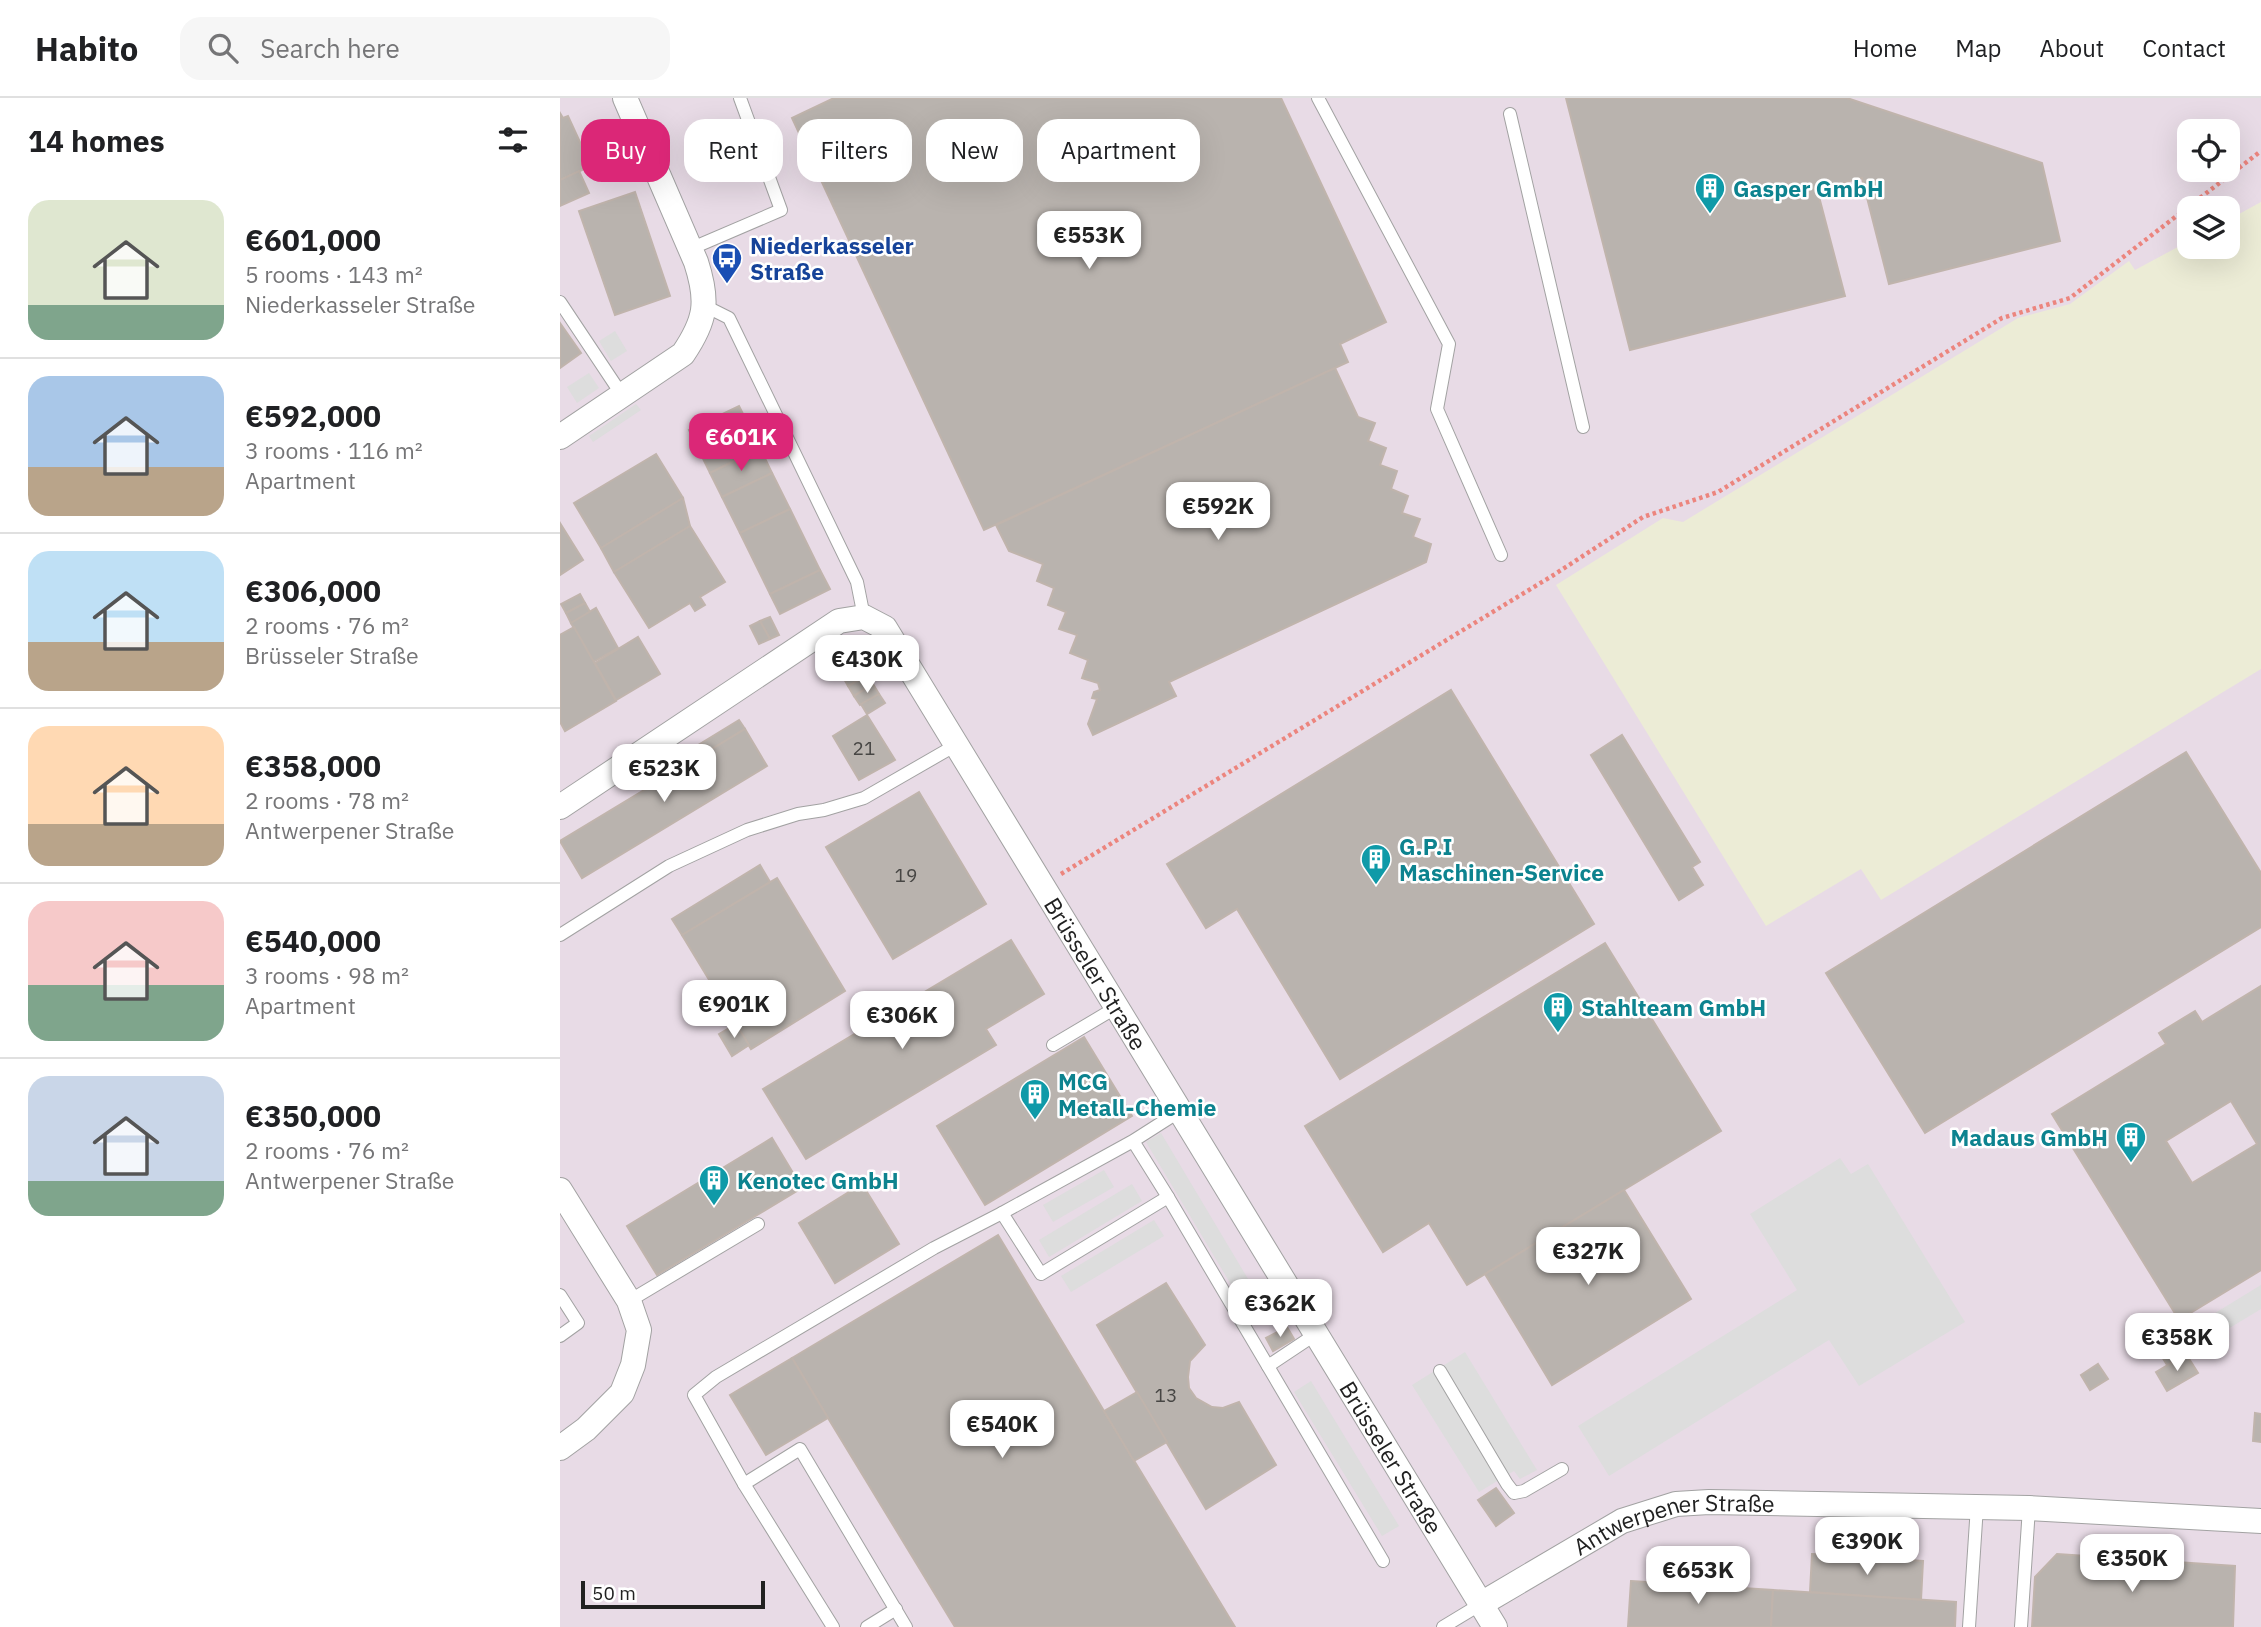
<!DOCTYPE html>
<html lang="en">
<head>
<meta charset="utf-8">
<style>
	:root { --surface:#fff; --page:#f6f6f6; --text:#202124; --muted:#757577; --line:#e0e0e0; --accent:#db2777 }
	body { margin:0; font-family:"IBM Plex Sans",sans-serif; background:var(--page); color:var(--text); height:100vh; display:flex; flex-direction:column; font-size:26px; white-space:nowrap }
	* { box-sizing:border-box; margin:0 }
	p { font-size:23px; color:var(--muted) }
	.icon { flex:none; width:38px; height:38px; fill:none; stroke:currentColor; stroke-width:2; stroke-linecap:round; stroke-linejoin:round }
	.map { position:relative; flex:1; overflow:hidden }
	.details { display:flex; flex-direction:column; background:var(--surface); width:560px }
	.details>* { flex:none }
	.top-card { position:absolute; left:21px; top:21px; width:665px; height:63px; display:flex; gap:14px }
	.fabs { position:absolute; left:1617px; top:21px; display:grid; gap:14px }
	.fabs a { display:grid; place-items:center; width:63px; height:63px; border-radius:14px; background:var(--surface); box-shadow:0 7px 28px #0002; font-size:35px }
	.scale { position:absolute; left:21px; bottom:18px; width:184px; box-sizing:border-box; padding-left:7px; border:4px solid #212121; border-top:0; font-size:19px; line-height:24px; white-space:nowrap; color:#212121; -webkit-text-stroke:5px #fff; paint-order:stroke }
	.price { position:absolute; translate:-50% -60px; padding:0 16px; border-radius:14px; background:#fff; color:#222; font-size:23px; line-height:46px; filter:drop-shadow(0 2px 4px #0008) }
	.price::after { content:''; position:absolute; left:50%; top:42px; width:21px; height:16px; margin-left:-10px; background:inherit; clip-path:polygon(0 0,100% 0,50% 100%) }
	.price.selected { background:var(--accent); color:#fff }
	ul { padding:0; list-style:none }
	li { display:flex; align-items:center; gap:21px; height:175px; padding:0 28px }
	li+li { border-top:2px solid var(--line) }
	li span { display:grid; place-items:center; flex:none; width:196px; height:140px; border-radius:21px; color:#555 }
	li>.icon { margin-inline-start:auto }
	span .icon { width:84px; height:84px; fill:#fffc; stroke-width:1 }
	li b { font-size:30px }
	h2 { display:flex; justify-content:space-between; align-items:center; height:84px; padding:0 28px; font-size:30px }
	.tag { padding:0 24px; border-radius:21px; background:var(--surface); box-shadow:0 7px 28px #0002; font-size:24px; line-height:63px }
	.tag.selected { background:var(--accent); color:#fff }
	header { display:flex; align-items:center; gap:42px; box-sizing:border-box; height:98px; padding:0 35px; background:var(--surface); border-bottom:2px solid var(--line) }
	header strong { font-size:33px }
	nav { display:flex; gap:38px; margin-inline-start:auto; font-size:24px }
	.search { width:490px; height:63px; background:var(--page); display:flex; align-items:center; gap:18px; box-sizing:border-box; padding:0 24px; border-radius:21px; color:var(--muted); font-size:26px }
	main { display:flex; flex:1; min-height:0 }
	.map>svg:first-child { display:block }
	.industrial { fill:#e8dbe6; fill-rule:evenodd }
	.farmland { fill:#ececd6 }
	.parking { fill:#ddd }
	.building { fill:#b9b3ae; stroke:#c0b4ac; stroke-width:2; fill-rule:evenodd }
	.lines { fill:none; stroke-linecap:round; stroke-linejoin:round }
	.service-casing { stroke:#a2a2a2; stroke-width:14 }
	.minor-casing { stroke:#a2a2a2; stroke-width:26 }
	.path { stroke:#ec857e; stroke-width:4.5; stroke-dasharray:3.5 3.5; stroke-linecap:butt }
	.service { stroke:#fff; stroke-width:12 }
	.minor { stroke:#fff; stroke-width:24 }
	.labels { text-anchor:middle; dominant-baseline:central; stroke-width:5; stroke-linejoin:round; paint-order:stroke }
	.number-label { font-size:19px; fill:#474644 }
	.culture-label { font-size:23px; font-weight:bold; fill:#0d838f; stroke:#fff; text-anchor:start }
	.transit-label { font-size:23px; font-weight:bold; fill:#164399; stroke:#fff; text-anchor:start }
	.street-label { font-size:23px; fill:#212121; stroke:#fff }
</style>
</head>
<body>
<header>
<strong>Habito</strong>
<div class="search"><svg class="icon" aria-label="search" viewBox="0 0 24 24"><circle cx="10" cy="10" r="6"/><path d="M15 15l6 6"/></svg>Search here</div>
<nav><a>Home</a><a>Map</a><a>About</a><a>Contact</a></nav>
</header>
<main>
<section class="details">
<h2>14 homes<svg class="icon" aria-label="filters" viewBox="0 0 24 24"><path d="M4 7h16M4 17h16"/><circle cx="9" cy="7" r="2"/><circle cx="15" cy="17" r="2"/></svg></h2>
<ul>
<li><span style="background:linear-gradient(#dfe7d0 75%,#7fa58c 0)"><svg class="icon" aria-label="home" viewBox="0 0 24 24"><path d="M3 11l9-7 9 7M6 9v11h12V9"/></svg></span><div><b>€601,000</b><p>5 rooms · 143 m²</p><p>Niederkasseler Straße</p></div></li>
<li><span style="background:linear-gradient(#a9c7e8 65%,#b9a48a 0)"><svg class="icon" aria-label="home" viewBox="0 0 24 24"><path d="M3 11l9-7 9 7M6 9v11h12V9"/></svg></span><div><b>€592,000</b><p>3 rooms · 116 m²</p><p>Apartment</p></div></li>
<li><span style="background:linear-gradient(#bfe0f5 65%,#b9a48a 0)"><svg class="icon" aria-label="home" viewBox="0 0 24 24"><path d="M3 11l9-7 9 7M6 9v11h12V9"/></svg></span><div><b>€306,000</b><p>2 rooms · 76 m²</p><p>Brüsseler Straße</p></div></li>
<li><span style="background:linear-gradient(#ffd9b3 70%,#b9a48a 0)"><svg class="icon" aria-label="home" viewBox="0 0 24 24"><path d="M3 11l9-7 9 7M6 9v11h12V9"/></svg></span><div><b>€358,000</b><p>2 rooms · 78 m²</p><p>Antwerpener Straße</p></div></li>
<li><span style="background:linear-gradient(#f6c9c9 60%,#7fa58c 0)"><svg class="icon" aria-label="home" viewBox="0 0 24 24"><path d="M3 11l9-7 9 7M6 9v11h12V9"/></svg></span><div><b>€540,000</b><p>3 rooms · 98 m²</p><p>Apartment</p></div></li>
<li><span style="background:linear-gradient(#c9d6e8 75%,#7fa58c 0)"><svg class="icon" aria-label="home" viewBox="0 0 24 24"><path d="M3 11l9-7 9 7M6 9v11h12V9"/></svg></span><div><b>€350,000</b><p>2 rooms · 76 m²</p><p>Antwerpener Straße</p></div></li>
</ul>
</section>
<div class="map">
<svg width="1701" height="1529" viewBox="0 0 1701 1529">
	<rect width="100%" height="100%" fill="#f0ede9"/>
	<!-- industrial -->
	<path class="industrial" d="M0,0H1701V1529H0ZM1629,33H1668V72H1629ZM1629,110H1668V149H1629Z"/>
	<!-- farmland -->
	<path class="farmland" d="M1701,104V571L1321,802L1301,771L1206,828L996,487L1103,420L1123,424L1458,220L1510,206L1569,163L1575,172L1629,143V149H1668V122Z"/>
	<!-- parking -->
	<g class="parking">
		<path d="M55,233L67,253L51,263L39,243Z"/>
		<path d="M29,275L39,290L17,305L7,289Z"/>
		<path d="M76,306L81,312L33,344L29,338Z"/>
		<path d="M601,1035L697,1196L682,1205L586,1044Z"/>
		<path d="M1280,1060L1291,1076L1308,1066L1405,1224L1299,1288L1269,1242L1049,1378L1018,1328L1237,1192L1190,1116Z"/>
		<path d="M544,1072L554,1089L493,1124L483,1107Z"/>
		<path d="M572,1086L582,1103L489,1159L479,1142Z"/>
		<path d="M594,1122L604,1138L511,1194L501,1178Z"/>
		<path d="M1701,1187V1211L1653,1240L1642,1223Z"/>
		<path d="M905,1254L977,1372L960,1381L954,1373L919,1394L852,1287Z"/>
		<path d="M751,1283L839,1428L822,1438L734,1294Z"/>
	</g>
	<!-- building -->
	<g class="building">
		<path d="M274,0H721L826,224L780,246L788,264L424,432L232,20Z"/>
		<path d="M1006,0H1287L1482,65L1500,143L1329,186L1302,80L1257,91L1285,198L1070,252Z"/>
		<path d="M0,15L3,20L8,18L31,68L0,82Z"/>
		<path d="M19,73L29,95L0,108V82Z"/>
		<path d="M75,94L110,198L55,217L19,113Z"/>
		<path d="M0,225L21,255L0,270Z"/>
		<path d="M775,270L798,319L815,325L808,343L826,350L820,367L837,373L831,391L848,398L842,415L860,421L853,439L871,446L866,464L609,584L616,598L533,637L528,626L537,601L532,600L534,594L540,592L538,585L522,580L528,562L510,555L517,537L499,531L506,514L488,507L494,490L477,483L483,466L449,453L436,427Z"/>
		<path d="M179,308L200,350L150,375L129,332Z"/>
		<path d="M200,350L212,375L162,399L150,375Z"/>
		<path d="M96,356L123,400L41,450L14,405Z"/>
		<path d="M212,375L230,411L180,435L162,399Z"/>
		<path d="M123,400L130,428L54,474L41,450Z"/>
		<path d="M230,411L260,472L210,496L180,435Z"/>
		<path d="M0,425L23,462L0,477Z"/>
		<path d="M130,428L165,484L140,499L145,507L135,513L130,505L89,530L54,474Z"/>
		<path d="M260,472L270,491L220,516L210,496Z"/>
		<path d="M20,496L25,505L6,515L1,506Z"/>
		<path d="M25,505L30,514L11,525L6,515Z"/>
		<path d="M36,510L58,550L33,564L11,525Z"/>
		<path d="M210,519L219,537L210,541L200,523Z"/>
		<path d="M200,523L210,541L199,546L190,528Z"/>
		<path d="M14,529L56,603L5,633L0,624V537Z"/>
		<path d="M78,539L100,576L56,602L35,565Z"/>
		<path d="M302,567L308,577L288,588L283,579Z"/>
		<path d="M308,577L313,586L294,598L288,588Z"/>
		<path d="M313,586L319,596L300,607L294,598Z"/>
		<path d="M891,592L1034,826L780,981L677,811L646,830L607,766Z"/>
		<path d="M319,596L325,605L307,616L301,606Z"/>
		<path d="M307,617L335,662L299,682L273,638Z"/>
		<path d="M179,622L185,631L136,661L130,652Z"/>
		<path d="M185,631L207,668L22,780L0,743Z"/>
		<path d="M1062,637L1140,764L1132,769L1143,787L1119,802L1031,657Z"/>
		<path d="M1626,654L1701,775V829L1365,1035L1266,875Z"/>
		<path d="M359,694L426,806L333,861L266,749Z"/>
		<path d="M200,767L210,784L122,837L112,821Z"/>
		<path d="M217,780L285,893L191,951L122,837Z"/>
		<path d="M451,842L484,896L426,931L436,947L246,1061L203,991Z"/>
		<path d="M1045,845L1161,1033L907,1187L869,1125L823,1154L745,1028Z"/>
		<path d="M1701,888V1172L1619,1222L1492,1016L1606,946L1599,935L1635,913L1642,924ZM1671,1003L1697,1046L1632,1085L1606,1043Z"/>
		<path d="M176,926L189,947L172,958L159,936Z"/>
		<path d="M524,939L572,1018L425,1107L377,1028Z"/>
		<path d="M212,1040L242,1090L97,1177L67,1128Z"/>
		<path d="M302,1086L339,1146L275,1185L239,1125Z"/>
		<path d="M1064,1092L1131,1201L992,1287L925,1176Z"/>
		<path d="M438,1137L544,1313L675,1529H395L268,1320L232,1260Z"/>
		<path d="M606,1185L645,1247L630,1263L628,1279L629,1290L636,1300L652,1309L663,1310L679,1304L716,1367L646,1411L537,1227Z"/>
		<path d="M727,1229L734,1241L713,1253L706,1240Z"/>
		<path d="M1615,1238L1626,1256L1607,1267L1596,1249Z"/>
		<path d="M1626,1256L1638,1275L1607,1293L1596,1274Z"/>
		<path d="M232,1260L268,1320L206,1357L170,1297Z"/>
		<path d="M1538,1266L1548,1281L1530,1292L1521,1277Z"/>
		<path d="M577,1294L607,1344L574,1363L544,1313Z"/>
		<path d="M1695,1315L1701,1316V1344L1693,1343Z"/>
		<path d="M936,1390L954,1415L936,1428L918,1402Z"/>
		<path d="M1252,1456L1363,1463L1361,1502L1250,1494Z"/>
		<path d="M1497,1456L1675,1468L1673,1529H1472L1475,1479Z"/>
		<path d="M1071,1483L1213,1492L1211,1529H1068Z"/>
		<path d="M1213,1492L1396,1504L1395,1529H1211Z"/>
	</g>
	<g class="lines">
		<!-- service casing -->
		<g class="service-casing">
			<g id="service">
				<path d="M758,0L889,246L877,311L941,457"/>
				<path d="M950,16L1023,329"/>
				<path d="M130,151L221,112L180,0"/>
				<path d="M0,204L62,297"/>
				<path d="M145,208L169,220L297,484L304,519"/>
				<path d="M0,837L109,768L187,732L238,716L264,712L304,700L396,647"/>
				<path d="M493,947L557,909"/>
				<path d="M573,1043L608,1099L481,1176L442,1115L573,1043L620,1013"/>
				<path d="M608,1099L823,1463"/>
				<path d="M0,1197L18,1225L0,1238"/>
				<path d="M69,1203L198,1126"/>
				<path d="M708,1268L756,1236"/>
				<path d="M880,1273L947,1386L954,1395L964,1393L1002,1371"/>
				<path d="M184,1386L240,1351L346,1529"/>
				<path d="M273,1529L184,1386L134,1297L156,1279L374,1150L442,1115"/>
				<path d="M307,1529L336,1511"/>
				<path d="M883,1529L921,1506"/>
				<path d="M1409,1529L1417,1408"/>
				<path d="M1461,1529L1469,1410"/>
			</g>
		</g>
		<!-- minor casing -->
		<g class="minor-casing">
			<g id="minor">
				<path d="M0,339L123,256C146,222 149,204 136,164L65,0"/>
				<path id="s1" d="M0,709L279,523L304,519L325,530L935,1529"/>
				<path d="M0,1092L69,1203L79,1232L73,1267L62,1295L26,1331L0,1350"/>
				<path id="s2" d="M921,1506L1062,1423L1116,1406L1149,1404L1469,1410L1701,1423"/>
			</g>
		</g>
		<!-- path -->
		<path class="path" d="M501,776L992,478L1083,419L1158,394L1442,220L1510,200L1701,53"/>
		<!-- service -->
		<use href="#service" class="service"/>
		<!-- minor -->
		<use href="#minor" class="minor"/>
	</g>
	<!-- icons -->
	<defs>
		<g id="building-pin" transform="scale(1.575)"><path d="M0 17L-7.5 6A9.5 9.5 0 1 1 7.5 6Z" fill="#0f9aa8" stroke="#fff"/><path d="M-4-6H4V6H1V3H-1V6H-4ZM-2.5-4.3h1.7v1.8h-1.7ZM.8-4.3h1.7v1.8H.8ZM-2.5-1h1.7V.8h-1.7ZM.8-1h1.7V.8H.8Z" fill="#fff"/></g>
		<g id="bus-pin" transform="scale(1.575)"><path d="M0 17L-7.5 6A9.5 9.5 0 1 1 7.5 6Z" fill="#1a4fb4" stroke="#fff"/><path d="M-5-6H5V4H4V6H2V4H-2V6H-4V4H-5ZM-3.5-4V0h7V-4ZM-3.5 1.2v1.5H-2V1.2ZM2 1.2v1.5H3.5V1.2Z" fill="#fff"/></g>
	</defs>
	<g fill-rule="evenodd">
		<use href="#building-pin" x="1150" y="90"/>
		<use href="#bus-pin" x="167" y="160"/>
		<use href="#building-pin" x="816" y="761"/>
		<use href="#building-pin" x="998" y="909"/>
		<use href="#building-pin" x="475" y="996"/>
		<use href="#building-pin" x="1571" y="1039"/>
		<use href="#building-pin" x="154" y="1082"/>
	</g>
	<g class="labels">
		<!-- number labels -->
		<g class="number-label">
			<text x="304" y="650">21</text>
			<text x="346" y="777">19</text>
			<text x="606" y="1297">13</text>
		</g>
		<!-- culture labels -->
		<g class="culture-label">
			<text x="1173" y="90">Gasper GmbH</text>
			<text x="839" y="748">G.P.I<tspan x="839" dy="26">Maschinen-Service</tspan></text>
			<text x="1021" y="909">Stahlteam GmbH</text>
			<text x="498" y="983">MCG<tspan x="498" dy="26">Metall-Chemie</tspan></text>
			<text x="1548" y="1039" text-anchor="end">Madaus GmbH</text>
			<text x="177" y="1082">Kenotec GmbH</text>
		</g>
		<!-- transit labels -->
		<g class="transit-label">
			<text x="190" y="147">Niederkasseler<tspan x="190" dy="26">Straße</tspan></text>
		</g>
		<!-- street labels -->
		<g class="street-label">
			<text stroke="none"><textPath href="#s1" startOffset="789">Brüsseler Straße</textPath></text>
			<text stroke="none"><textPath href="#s1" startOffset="1356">Brüsseler Straße</textPath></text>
			<text stroke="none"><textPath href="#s2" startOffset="214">Antwerpener Straße</textPath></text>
		</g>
	</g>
</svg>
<div class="fabs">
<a><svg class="icon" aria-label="locate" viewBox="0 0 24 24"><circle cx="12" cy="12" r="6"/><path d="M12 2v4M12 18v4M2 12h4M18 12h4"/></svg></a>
<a><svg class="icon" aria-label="layers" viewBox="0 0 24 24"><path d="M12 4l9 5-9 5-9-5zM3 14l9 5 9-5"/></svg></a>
</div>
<div class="scale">50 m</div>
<b class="price" style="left:529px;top:173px">€553K</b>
<b class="price selected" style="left:181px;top:375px">€601K</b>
<b class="price" style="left:658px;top:444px">€592K</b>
<b class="price" style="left:307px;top:597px">€430K</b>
<b class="price" style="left:104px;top:706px">€523K</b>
<b class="price" style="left:174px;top:942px">€901K</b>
<b class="price" style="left:342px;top:953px">€306K</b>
<b class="price" style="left:1028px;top:1189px">€327K</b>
<b class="price" style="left:720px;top:1241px">€362K</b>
<b class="price" style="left:1617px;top:1275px">€358K</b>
<b class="price" style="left:442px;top:1362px">€540K</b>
<b class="price" style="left:1307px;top:1479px">€390K</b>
<b class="price" style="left:1572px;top:1496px">€350K</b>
<b class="price" style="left:1138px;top:1508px">€653K</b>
<div class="top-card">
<a class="tag selected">Buy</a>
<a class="tag">Rent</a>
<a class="tag">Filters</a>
<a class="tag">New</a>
<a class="tag">Apartment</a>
</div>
</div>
</main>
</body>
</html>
